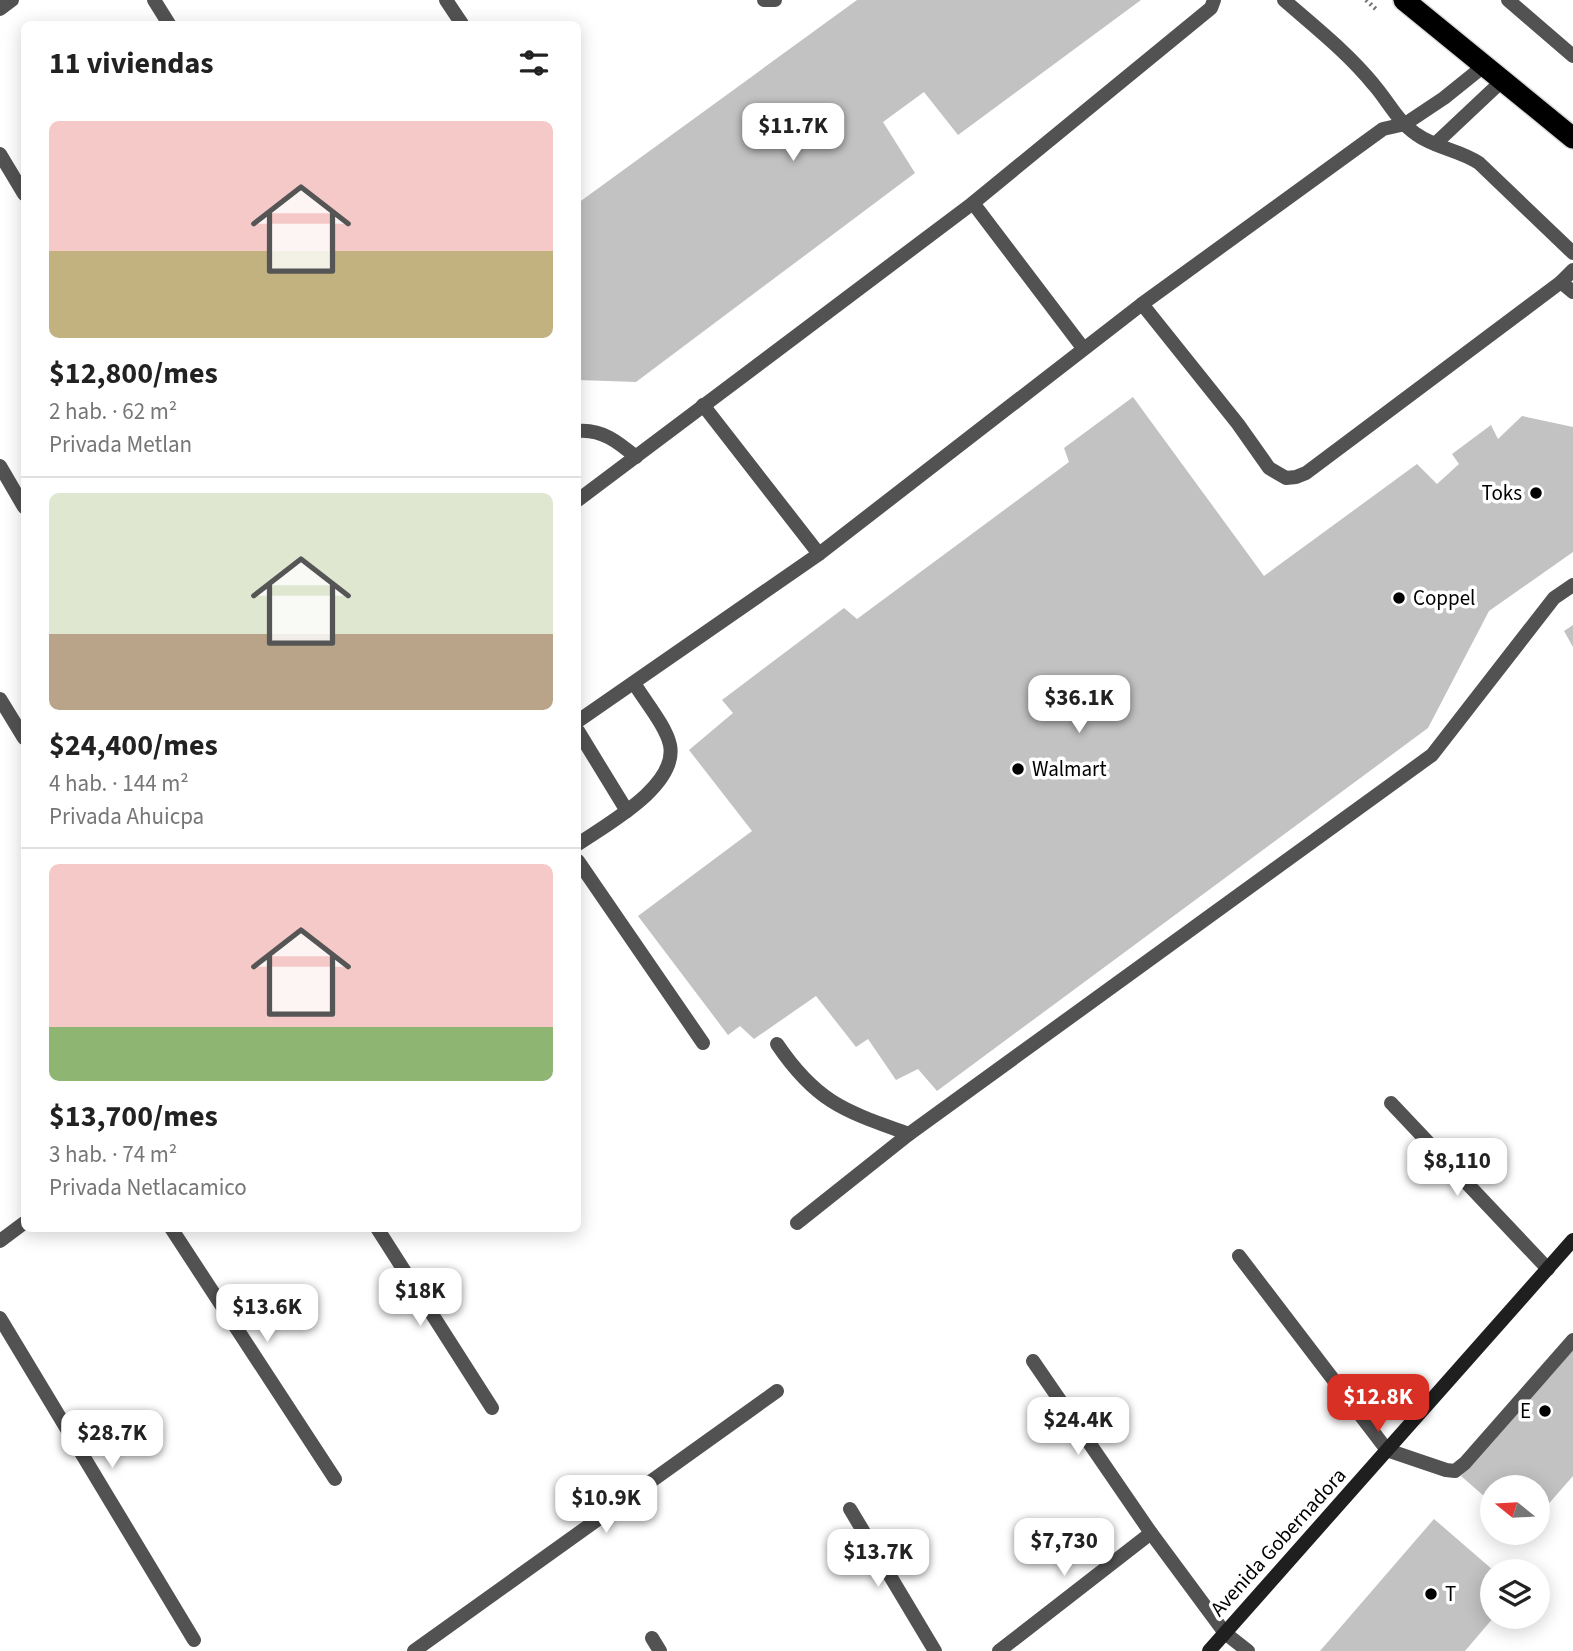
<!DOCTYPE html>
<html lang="es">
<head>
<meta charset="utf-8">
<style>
	:root { --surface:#fff; --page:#f6f6f6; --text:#222; --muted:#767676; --line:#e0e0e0; --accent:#d93025 }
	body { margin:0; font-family:"Source Sans 3",sans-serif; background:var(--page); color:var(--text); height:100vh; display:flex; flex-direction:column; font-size:26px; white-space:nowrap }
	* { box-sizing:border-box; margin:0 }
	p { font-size:23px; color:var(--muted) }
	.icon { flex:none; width:38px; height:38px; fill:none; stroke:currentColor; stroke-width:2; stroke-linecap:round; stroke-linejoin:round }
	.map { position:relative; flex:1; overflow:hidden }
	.panel { position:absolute; left:21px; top:21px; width:560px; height:1211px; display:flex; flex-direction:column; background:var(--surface); border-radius:10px; box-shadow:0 4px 18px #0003 }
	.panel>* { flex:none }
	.needle { width:46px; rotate:288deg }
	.tools { position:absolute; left:1480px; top:1475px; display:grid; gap:14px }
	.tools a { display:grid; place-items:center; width:70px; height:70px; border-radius:50%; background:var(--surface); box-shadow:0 4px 18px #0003; font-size:35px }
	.price { position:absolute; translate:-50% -60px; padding:0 16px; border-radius:14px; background:#fff; color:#222; font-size:23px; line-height:46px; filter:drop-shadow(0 2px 4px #0008) }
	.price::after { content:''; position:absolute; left:50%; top:42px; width:21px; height:16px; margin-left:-10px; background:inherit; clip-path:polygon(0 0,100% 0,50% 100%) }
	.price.on { background:var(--accent); color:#fff }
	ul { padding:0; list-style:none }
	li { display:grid; align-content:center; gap:14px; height:371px; padding:0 28px }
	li+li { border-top:2px solid var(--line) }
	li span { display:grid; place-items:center; height:217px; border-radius:10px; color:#555 }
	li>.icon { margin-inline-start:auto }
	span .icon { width:126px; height:126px; fill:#fffc; stroke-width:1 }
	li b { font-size:30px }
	h2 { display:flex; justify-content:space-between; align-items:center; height:84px; padding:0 28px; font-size:30px }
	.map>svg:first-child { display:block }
	.building { fill:#c2c2c2 }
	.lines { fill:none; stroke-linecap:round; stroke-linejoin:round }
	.highway-casing { stroke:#dbdbdb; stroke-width:24 }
	.path { stroke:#747474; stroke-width:4.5; stroke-dasharray:2 3.5; stroke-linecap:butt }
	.lane { stroke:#525252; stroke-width:14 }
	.street { stroke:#525252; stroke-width:14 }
	.secondary { stroke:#1f1f1f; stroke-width:14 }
	.highway { stroke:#000; stroke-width:21 }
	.poi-dot { fill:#000; stroke:#fff; stroke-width:2.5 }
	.labels { text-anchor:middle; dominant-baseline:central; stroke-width:7; stroke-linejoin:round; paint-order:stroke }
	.poi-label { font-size:21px; fill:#000; stroke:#fff; text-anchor:start }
	.street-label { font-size:21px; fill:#000; stroke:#fff }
</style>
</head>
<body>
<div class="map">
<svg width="1573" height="1651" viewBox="0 0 1573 1651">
	<rect width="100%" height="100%" fill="#fff"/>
	<!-- building -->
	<g class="building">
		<path d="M857,0H1141L958,135L924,92L883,122L915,173L636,382L578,380V203Z"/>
		<path d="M1133,397L1264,576L1417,464L1437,484L1459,464L1452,454L1491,425L1498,439L1522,416L1573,427V552L1489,611L1428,728L937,1091L918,1069L896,1080L868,1039L856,1047L816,996L754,1039L740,1026L728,1035L638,916L752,831L689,750L733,713L722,700L844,608L857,619L1069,462L1064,448Z"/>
		<path d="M1573,625V647L1564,631Z"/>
		<path d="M1573,1346V1476L1538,1516V1488H1493V1504L1461,1476Z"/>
		<path d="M1434,1519L1493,1570L1494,1617L1465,1651H1320Z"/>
	</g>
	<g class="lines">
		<!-- highway casing -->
		<g class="highway-casing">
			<path id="highway" d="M1404,0L1573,138"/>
		</g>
		<!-- path -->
		<path class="path" d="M1366,0L1378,11"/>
		<!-- lane -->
		<g class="lane">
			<path d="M764,0H775"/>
			<path d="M1284,0C1315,27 1348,53 1374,85C1388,101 1398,122 1416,134C1435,148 1460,150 1479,163L1573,253"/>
			<path d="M1508,0L1573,56"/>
			<path d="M1435,144L1503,80"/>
			<path d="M973,203L1083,348"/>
			<path d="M1561,282L1573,292"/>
			<path d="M1142,304L1238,424L1269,468L1286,478L1296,477L1306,473L1561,282L1573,270"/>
			<path d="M703,405L819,554"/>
			<path d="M578,431C602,429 618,442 636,457"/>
			<path d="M578,500L973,203L1211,8L1214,0"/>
			<path d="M578,721L819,554L1142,304L1383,129L1405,124L1444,98L1485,65"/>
			<path d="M578,731L627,811"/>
			<path d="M578,844C607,824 678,786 670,745C666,726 644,700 634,683"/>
			<path d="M578,861L703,1043"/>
			<path d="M777,1044C817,1103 845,1111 909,1134"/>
			<path d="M797,1223L909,1134L1432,755L1554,598L1573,585"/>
			<path d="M1387,1450L1446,1470L1455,1471L1465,1463L1573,1340"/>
			<path d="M1225,1633L1248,1651"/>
		</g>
		<!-- street -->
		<g class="street">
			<path d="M154,0L169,24"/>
			<path d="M446,0L462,24"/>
			<path d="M0,9L12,0"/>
			<path d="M0,154L24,194"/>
			<path d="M0,466L24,507"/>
			<path d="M0,699L24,738"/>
			<path d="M1391,1103L1548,1269"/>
			<path d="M171,1228L335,1479"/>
			<path d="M377,1228L492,1408"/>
			<path d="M0,1241L24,1223"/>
			<path d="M1239,1256L1387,1450"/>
			<path d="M0,1318L194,1640"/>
			<path d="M1033,1361L1151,1533L1225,1633"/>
			<path d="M850,1509L935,1651"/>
			<path d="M652,1638L660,1651"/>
			<path d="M414,1651L777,1391"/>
			<path d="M999,1651L1151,1533"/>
		</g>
		<!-- secondary -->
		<path class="secondary" d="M1209,1651L1573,1240"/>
		<!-- highway -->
		<use href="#highway" class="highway"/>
	</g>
	<!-- markers -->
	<g class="poi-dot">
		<circle cx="1536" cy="493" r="7"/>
		<circle cx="1399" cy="598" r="7"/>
		<circle cx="1018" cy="769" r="7"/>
		<circle cx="1545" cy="1411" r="7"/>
		<circle cx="1431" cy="1594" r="7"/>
	</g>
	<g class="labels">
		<!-- poi labels -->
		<g class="poi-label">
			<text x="1522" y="493" text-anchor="end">Toks</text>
			<text x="1413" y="598">Coppel</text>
			<text x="1032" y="769">Walmart</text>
			<text x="1531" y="1411" text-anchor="end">E</text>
			<text x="1445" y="1594">T</text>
		</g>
		<!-- street labels -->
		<g class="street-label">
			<text transform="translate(1278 1542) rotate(-48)">Avenida Gobernadora</text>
		</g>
	</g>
</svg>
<div class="tools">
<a><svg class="needle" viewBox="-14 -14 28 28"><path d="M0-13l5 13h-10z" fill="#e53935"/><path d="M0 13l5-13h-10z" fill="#767676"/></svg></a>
<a><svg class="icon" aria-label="layers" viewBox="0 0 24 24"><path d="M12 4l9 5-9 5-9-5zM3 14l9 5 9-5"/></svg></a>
</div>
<b class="price" style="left:793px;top:163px">$11.7K</b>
<b class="price" style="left:1079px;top:735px">$36.1K</b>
<b class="price" style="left:1457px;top:1198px">$8,110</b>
<b class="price" style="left:420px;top:1328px">$18K</b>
<b class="price" style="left:267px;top:1344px">$13.6K</b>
<b class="price on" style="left:1378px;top:1434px">$12.8K</b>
<b class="price" style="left:1078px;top:1457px">$24.4K</b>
<b class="price" style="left:112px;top:1470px">$28.7K</b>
<b class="price" style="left:606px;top:1535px">$10.9K</b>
<b class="price" style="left:1064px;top:1578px">$7,730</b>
<b class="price" style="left:878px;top:1589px">$13.7K</b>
<section class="panel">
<h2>11 viviendas<svg class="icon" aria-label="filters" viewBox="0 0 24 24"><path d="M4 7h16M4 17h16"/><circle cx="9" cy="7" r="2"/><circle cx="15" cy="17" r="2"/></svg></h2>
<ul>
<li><span style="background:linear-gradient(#f6c9c9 60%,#c2b280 0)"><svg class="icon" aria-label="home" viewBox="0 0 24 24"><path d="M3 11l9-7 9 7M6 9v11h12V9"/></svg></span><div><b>$12,800/mes</b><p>2 hab. · 62 m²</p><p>Privada Metlan</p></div></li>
<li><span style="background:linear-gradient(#dfe7d0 65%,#b9a48a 0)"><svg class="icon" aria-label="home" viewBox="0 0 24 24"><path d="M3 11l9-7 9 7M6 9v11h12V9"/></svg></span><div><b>$24,400/mes</b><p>4 hab. · 144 m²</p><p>Privada Ahuicpa</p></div></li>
<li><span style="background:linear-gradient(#f6c9c9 75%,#8fb573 0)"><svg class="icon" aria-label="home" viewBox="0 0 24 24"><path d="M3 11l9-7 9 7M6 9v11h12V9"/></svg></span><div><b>$13,700/mes</b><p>3 hab. · 74 m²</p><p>Privada Netlacamico</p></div></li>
</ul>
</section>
</div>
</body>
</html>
